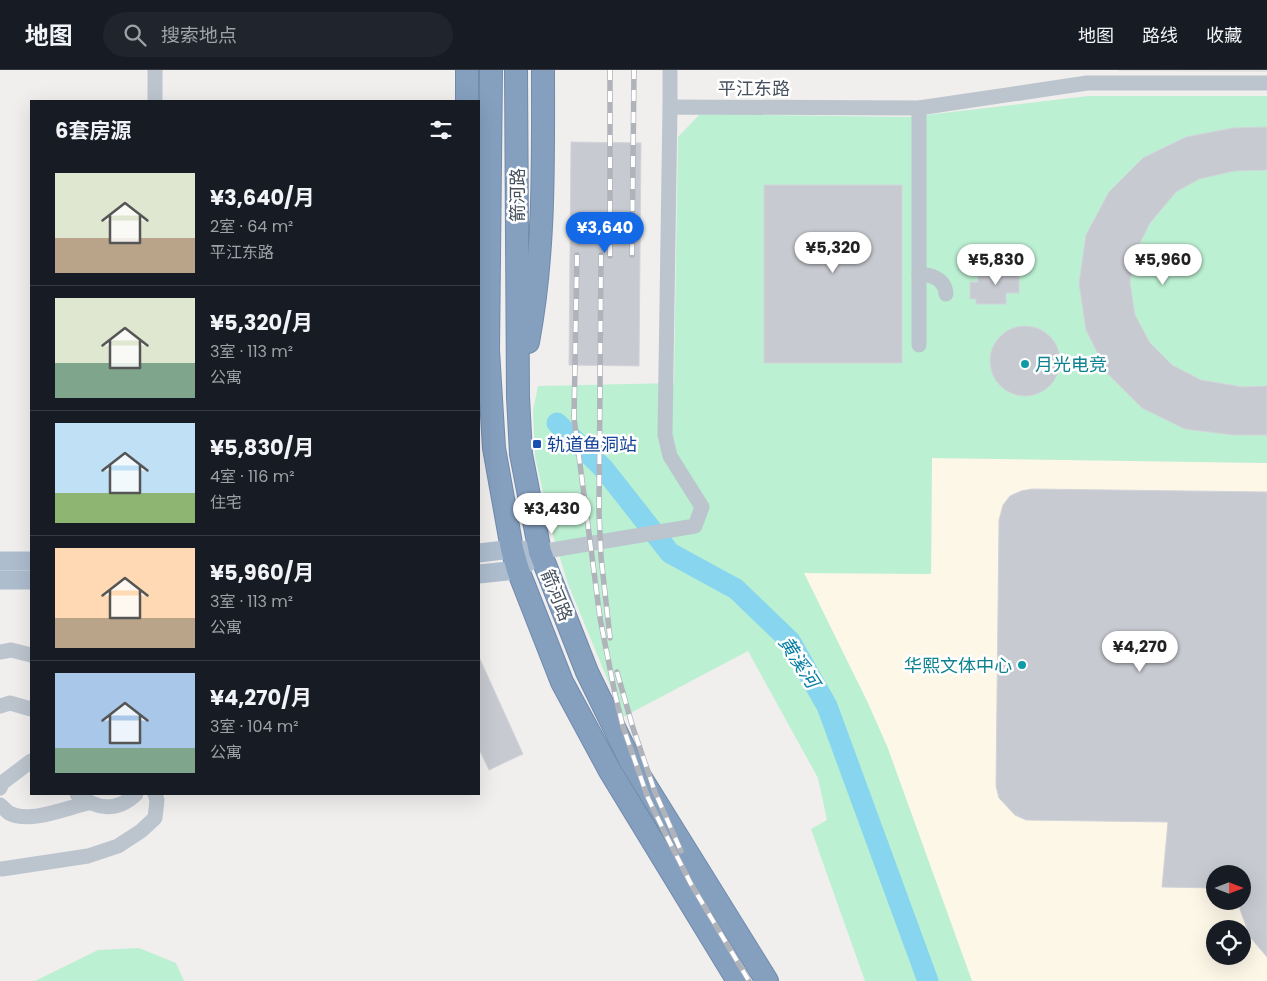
<!DOCTYPE html>
<html lang="zh">
<head>
<meta charset="utf-8">
<style>
	:root { --surface:#171b24; --page:#20242c; --text:#f1f3f6; --muted:#9ea1a6; --line:#363941; --accent:#1469e6 }
	body { margin:0; font-family:Poppins,"Noto Sans SC",sans-serif; background:var(--page); color:var(--text); height:100vh; display:flex; flex-direction:column; font-size:19px; white-space:nowrap }
	* { box-sizing:border-box; margin:0 }
	p { font-size:16px; color:var(--muted) }
	.icon { flex:none; width:28px; height:28px; fill:none; stroke:currentColor; stroke-width:2; stroke-linecap:round; stroke-linejoin:round }
	.map { position:relative; flex:1; overflow:hidden }
	.side { position:absolute; left:30px; top:30px; width:450px; height:695px; display:flex; flex-direction:column; background:var(--surface); border-radius:0px; box-shadow:0 5px 20px #0002 }
	.side>* { flex:none }
	.needle { width:32px; rotate:90deg }
	.buttons { position:absolute; left:1206px; top:795px; display:grid; gap:10px }
	.buttons a { display:grid; place-items:center; width:45px; height:45px; border-radius:50%; background:var(--surface); box-shadow:0 5px 20px #0002; font-size:25px }
	.price { position:absolute; translate:-50% -42px; padding:0 11px; border-radius:18px; background:#fff; color:#222; font-size:16px; line-height:32px; filter:drop-shadow(0 1px 2px #0008) }
	.price::after { content:''; position:absolute; left:50%; top:30px; width:15px; height:11px; margin-left:-8px; background:inherit; clip-path:polygon(0 0,100% 0,50% 100%) }
	.price.active { background:var(--accent); color:#fff }
	ul { padding:0; list-style:none }
	li { display:flex; align-items:center; gap:15px; height:125px; padding:0 25px }
	li+li { border-top:1px solid var(--line) }
	li span { display:grid; place-items:center; flex:none; width:140px; height:100px; border-radius:0px; color:#555 }
	li>.icon { margin-inline-start:auto }
	span .icon { width:60px; height:60px; fill:#fffc; stroke-width:1 }
	li b { font-size:21px }
	h2 { display:flex; justify-content:space-between; align-items:center; height:60px; padding:0 25px; font-size:21px }
	header { display:flex; align-items:center; gap:30px; box-sizing:border-box; height:70px; padding:0 25px; background:var(--surface); border-bottom:1px solid var(--line) }
	header strong { font-size:24px }
	nav { display:flex; gap:28px; margin-inline-start:auto; font-size:18px }
	.search { width:350px; height:45px; background:var(--page); display:flex; align-items:center; gap:12px; box-sizing:border-box; padding:0 18px; border-radius:28px; color:var(--muted); font-size:19px }
	.map>svg:first-child { display:block }
	.commercial { fill:#fcf7e7; fill-rule:evenodd }
	.education { fill:#e2e0e0 }
	.green { fill:#bcf0d2 }
	.lines { fill:none; stroke-linecap:round; stroke-linejoin:round }
	.river { stroke:#87d5ee; stroke-width:21 }
	.building { fill:#c8cad1; stroke:#d2d4da }
	.highway-casing { stroke:#708aab; stroke-width:24 }
	.minor { stroke:#bcc5ce; stroke-width:15 }
	.major { stroke:#adbdce; stroke-width:19 }
	.highway { stroke:#859fbf; stroke-width:22 }
	.rail-casing { stroke:#b0b3b9; stroke-width:5.5 }
	.rail { stroke:#fff; stroke-width:4; stroke-dasharray:11; stroke-linecap:butt }
	.culture-dot { fill:#0f9aa8; stroke:#fff; stroke-width:2 }
	.transit-dot { fill:#1a4fb4; stroke:#fff; stroke-width:2 }
	.labels { text-anchor:middle; dominant-baseline:central; stroke-width:5; stroke-linejoin:round; paint-order:stroke }
	.street-label { font-size:18px; fill:#46515d; stroke:#fff }
	.culture-label { font-size:18px; fill:#0d838f; stroke:#fff; text-anchor:start }
	.transit-label { font-size:18px; fill:#164399; stroke:#fff; text-anchor:start }
	.water-label { font-size:19px; font-style:italic; fill:#087fa5; stroke:#fff }
</style>
</head>
<body>
<header>
<strong>地图</strong>
<div class="search"><svg class="icon" aria-label="search" viewBox="0 0 24 24"><circle cx="10" cy="10" r="6"/><path d="M15 15l6 6"/></svg>搜索地点</div>
<nav><a>地图</a><a>路线</a><a>收藏</a></nav>
</header>
<div class="map">
<svg width="1267" height="911" viewBox="0 0 1267 911">
	<rect width="100%" height="100%" fill="#f1eeee"/>
	<!-- commercial -->
	<path class="commercial" d="M932,388L1267,393V911H972L887,676L867,631L803,503L931,504ZM1215,804H1242V831H1215ZM1215,859H1242V886H1215Z"/>
	<!-- education -->
	<path class="education" d="M1118,0H1267V2L1119,1Z"/>
	<!-- green -->
	<g class="green">
		<path d="M1088,26H1267V393L932,388L931,504L804,503L867,631L887,676L972,911H865L811,759L827,750L818,708L748,581L623,647L568,514L550,455L535,386L533,340L538,316L674,313L678,67L700,44L909,47Z"/>
		<path d="M139,878L176,893L184,911H35L98,880Z"/>
	</g>
	<g class="lines">
		<!-- river -->
		<path class="river" d="M557,353L604,399L670,483L736,519L790,571L827,636L928,911"/>
	</g>
	<!-- building -->
	<g class="building">
		<path d="M1267,57V100L1234,101L1199,109L1176,122L1150,153L1136,181L1130,213L1135,245L1150,273L1172,295L1201,310L1242,317L1267,316V365H1234L1185,359L1142,338L1108,304L1086,260L1079,213L1086,165L1109,122L1143,88L1186,67L1233,58Z"/>
		<path d="M571,72L641,73L639,296L569,295Z"/>
		<rect x="764" y="115" width="138" height="178"/>
		<path d="M1008,193H1019V223H1006V234H976V229H970V212H978V206H989V201H1008Z"/>
		<circle cx="1025" cy="291" r="35"/>
		<path d="M1032,419L1267,422V887L1250,867L1237,831H1242V804H1215V818L1162,817L1168,752L1026,750L1015,745L999,728L996,716L999,450L1003,435L1010,426L1021,421Z"/>
		<path d="M479,587L523,684L489,700L479,679Z"/>
	</g>
	<g class="lines">
		<!-- highway casing -->
		<g class="highway-casing">
			<g id="highway">
				<path d="M467,0V31"/>
				<path d="M491,0L488,280L494,378L512,479L518,500L562,612L610,701L738,911"/>
				<path d="M516,0L518,327L521,384L540,482L587,602L631,692L767,911"/>
				<path d="M528,272C545,182 543,91 543,0"/>
			</g>
		</g>
		<!-- minor -->
		<g class="minor">
			<path d="M155,0V31"/>
			<path d="M670,37V0"/>
			<path d="M919,38V275"/>
			<path d="M919,204C933,205 945,209 946,224"/>
			<path d="M540,482L695,456L702,437L670,386L665,365L670,37L919,38L1087,13H1267"/>
			<path d="M0,582L11,580L31,585"/>
			<path d="M0,636L10,633L31,639"/>
			<path d="M0,718L2,713L31,691"/>
			<path d="M77,724C97,740 117,742 136,724"/>
			<path d="M0,735C3,737 6,741 9,743C30,754 66,738 88,733"/>
			<path d="M2,799L88,786L118,776L141,761L155,748L157,730L155,724"/>
		</g>
		<!-- major -->
		<g class="major">
			<path d="M479,483L512,479L526,481"/>
			<path d="M0,491H31"/>
			<path d="M479,504L518,500L540,482"/>
			<path d="M0,510H31"/>
		</g>
		<!-- highway -->
		<use href="#highway" class="highway"/>
		<!-- rail casing -->
		<g class="rail-casing">
			<g id="rail">
				<path d="M577,185L574,348L600,548L615,624L623,657L648,728L665,763L691,814L749,911"/>
				<path d="M601,185L599,442L601,487L610,568"/>
				<path d="M632,185L634,0"/>
				<path d="M610,186V0"/>
				<path d="M617,602L633,658L655,722L681,781"/>
			</g>
		</g>
		<!-- rail -->
		<use href="#rail" class="rail"/>
	</g>
	<!-- markers -->
	<g class="culture-dot">
		<circle cx="1025" cy="294" r="5"/>
		<circle cx="1022" cy="595" r="5"/>
	</g>
	<rect class="transit-dot" x="532" y="369" width="10" height="10" rx="2.5"/>
	<g class="labels">
		<!-- street labels -->
		<g class="street-label">
			<text x="754" y="18">平江东路</text>
			<text transform="translate(517 125) rotate(-90)">箭河路</text>
			<text transform="translate(557 525) rotate(68)">箭河路</text>
		</g>
		<!-- culture labels -->
		<g class="culture-label">
			<text x="1035" y="294">月光电竞</text>
			<text x="1012" y="595" text-anchor="end">华熙文体中心</text>
		</g>
		<!-- transit labels -->
		<g class="transit-label">
			<text x="547" y="374">轨道鱼洞站</text>
		</g>
		<!-- water labels -->
		<g class="water-label">
			<text transform="translate(799 592) rotate(57)">黄溪河</text>
		</g>
	</g>
</svg>
<div class="buttons">
<a><svg class="needle" viewBox="-14 -14 28 28"><path d="M0-13l5 13h-10z" fill="#e53935"/><path d="M0 13l5-13h-10z" fill="#9ea1a6"/></svg></a>
<a><svg class="icon" aria-label="locate" viewBox="0 0 24 24"><circle cx="12" cy="12" r="6"/><path d="M12 2v4M12 18v4M2 12h4M18 12h4"/></svg></a>
</div>
<b class="price active" style="left:605px;top:184px">¥3,640</b>
<b class="price" style="left:833px;top:204px">¥5,320</b>
<b class="price" style="left:996px;top:216px">¥5,830</b>
<b class="price" style="left:1163px;top:216px">¥5,960</b>
<b class="price" style="left:552px;top:465px">¥3,430</b>
<b class="price" style="left:1140px;top:603px">¥4,270</b>
<section class="side">
<h2>6套房源<svg class="icon" aria-label="filters" viewBox="0 0 24 24"><path d="M4 7h16M4 17h16"/><circle cx="9" cy="7" r="2"/><circle cx="15" cy="17" r="2"/></svg></h2>
<ul>
<li><span style="background:linear-gradient(#dfe7d0 65%,#b9a48a 0)"><svg class="icon" aria-label="home" viewBox="0 0 24 24"><path d="M3 11l9-7 9 7M6 9v11h12V9"/></svg></span><div><b>¥3,640/月</b><p>2室 · 64 m²</p><p>平江东路</p></div></li>
<li><span style="background:linear-gradient(#dfe7d0 65%,#7fa58c 0)"><svg class="icon" aria-label="home" viewBox="0 0 24 24"><path d="M3 11l9-7 9 7M6 9v11h12V9"/></svg></span><div><b>¥5,320/月</b><p>3室 · 113 m²</p><p>公寓</p></div></li>
<li><span style="background:linear-gradient(#bfe0f5 70%,#8fb573 0)"><svg class="icon" aria-label="home" viewBox="0 0 24 24"><path d="M3 11l9-7 9 7M6 9v11h12V9"/></svg></span><div><b>¥5,830/月</b><p>4室 · 116 m²</p><p>住宅</p></div></li>
<li><span style="background:linear-gradient(#ffd9b3 70%,#b9a48a 0)"><svg class="icon" aria-label="home" viewBox="0 0 24 24"><path d="M3 11l9-7 9 7M6 9v11h12V9"/></svg></span><div><b>¥5,960/月</b><p>3室 · 113 m²</p><p>公寓</p></div></li>
<li><span style="background:linear-gradient(#a9c7e8 75%,#7fa58c 0)"><svg class="icon" aria-label="home" viewBox="0 0 24 24"><path d="M3 11l9-7 9 7M6 9v11h12V9"/></svg></span><div><b>¥4,270/月</b><p>3室 · 104 m²</p><p>公寓</p></div></li>
</ul>
</section>
</div>
</body>
</html>
